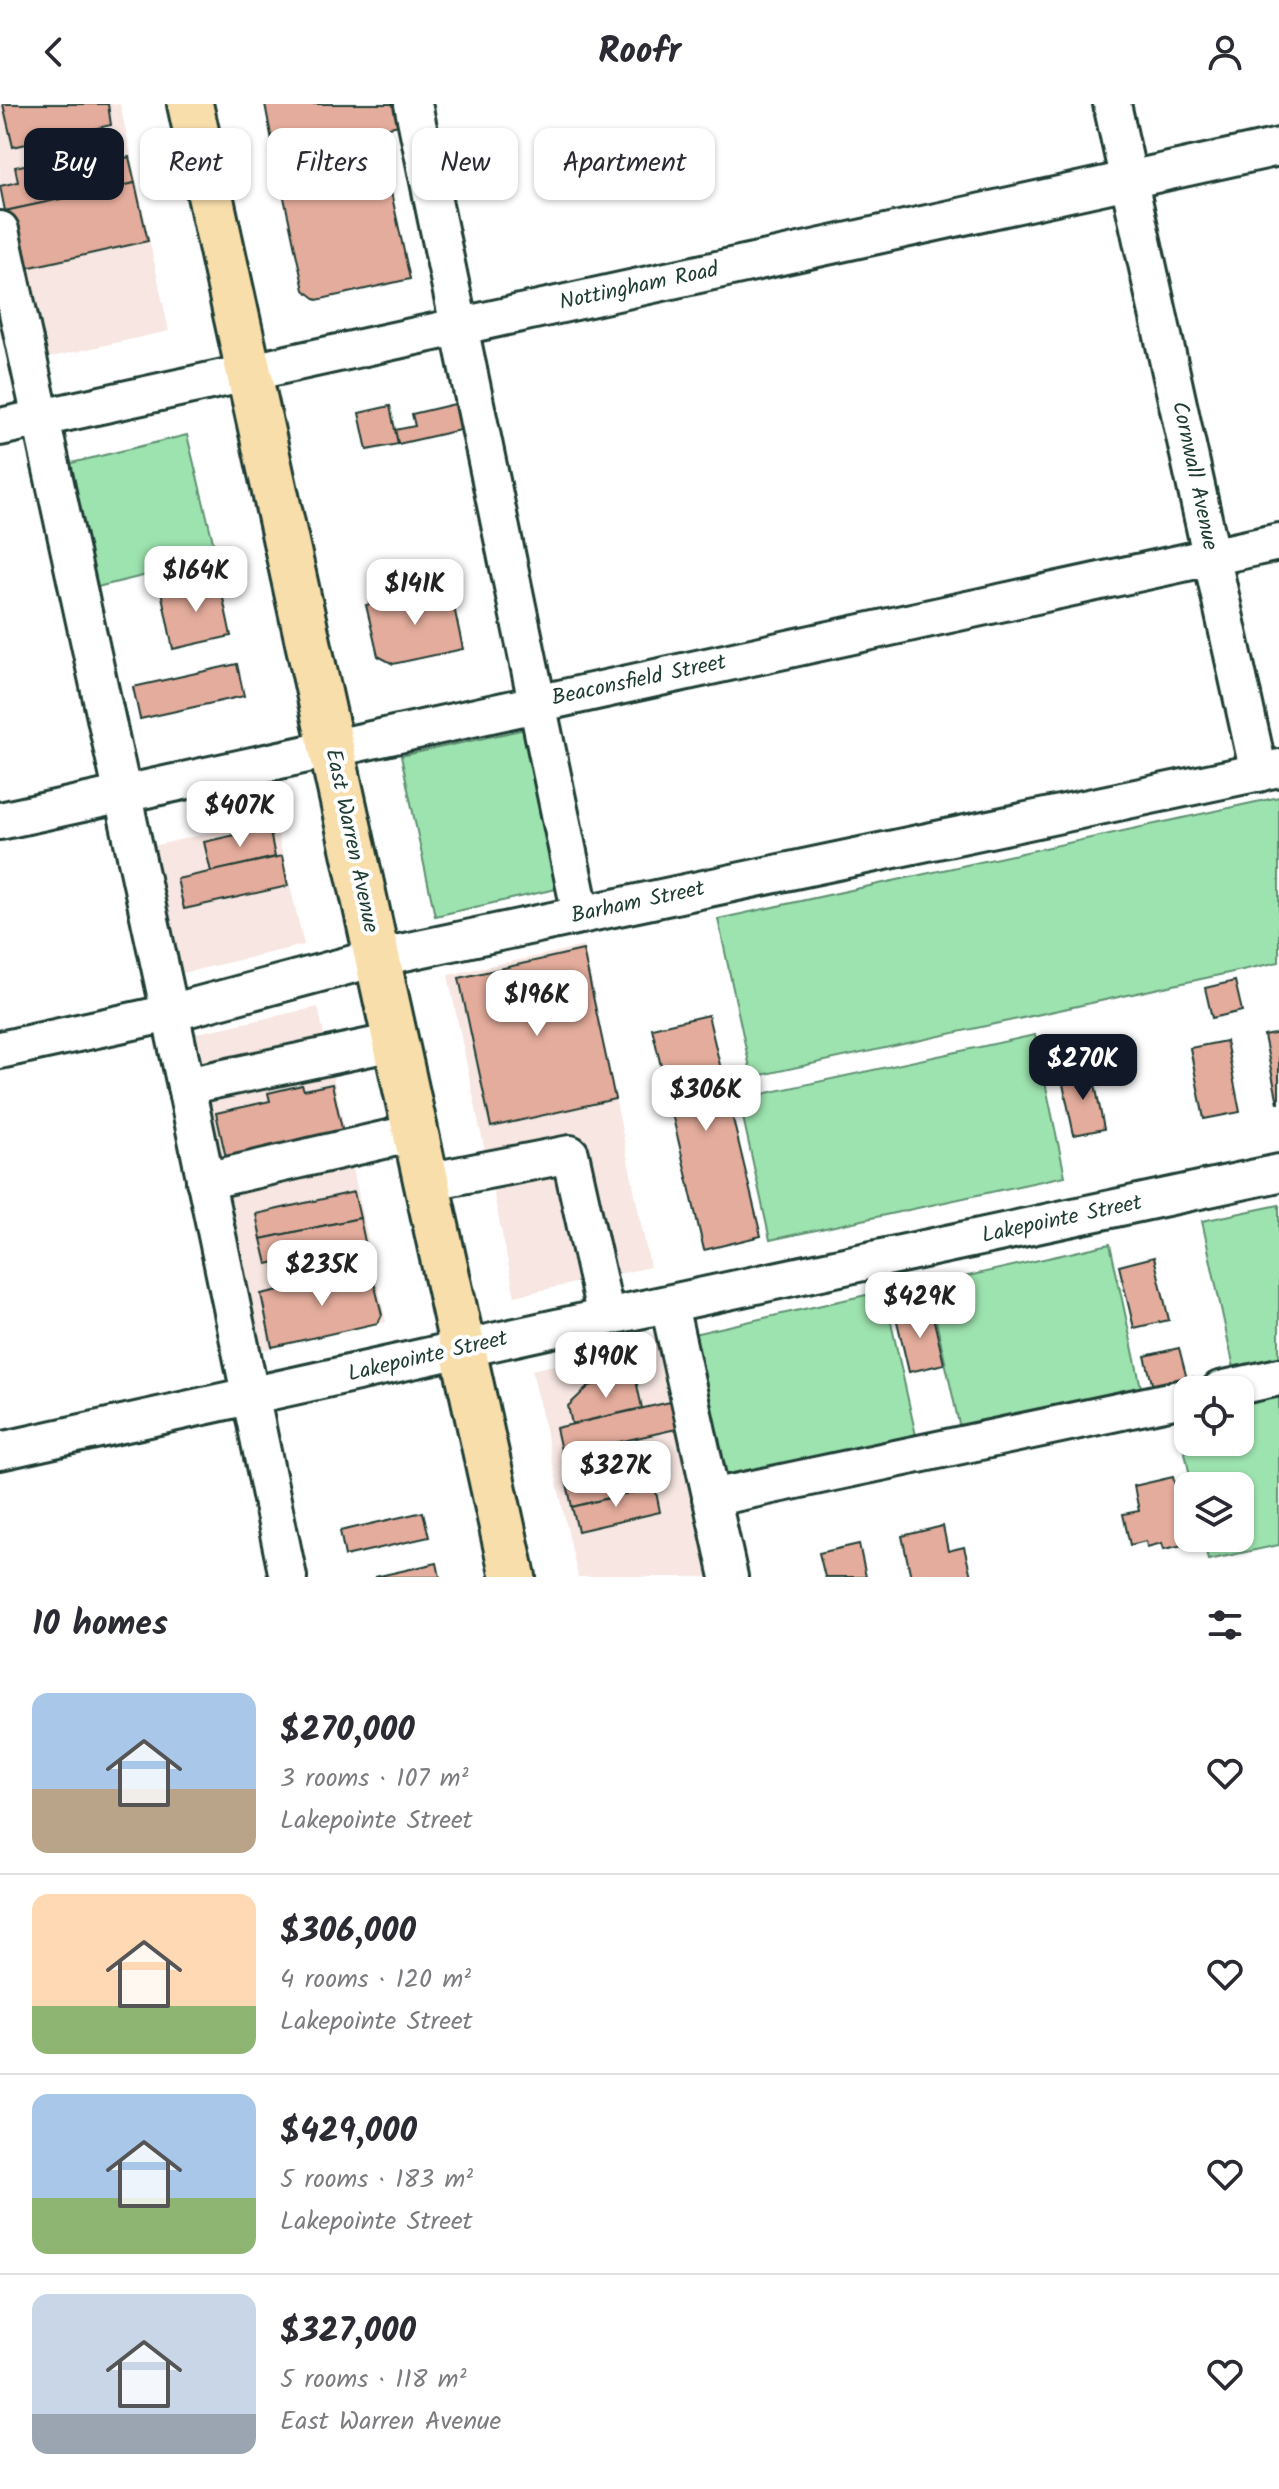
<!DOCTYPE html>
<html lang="en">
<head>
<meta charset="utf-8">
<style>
	:root { --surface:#fff; --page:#f2f2f3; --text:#2b2b33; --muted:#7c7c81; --line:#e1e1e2; --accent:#111827 }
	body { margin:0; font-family:Kalam,sans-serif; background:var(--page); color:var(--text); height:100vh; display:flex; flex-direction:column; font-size:30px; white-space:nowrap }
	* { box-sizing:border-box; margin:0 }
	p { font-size:26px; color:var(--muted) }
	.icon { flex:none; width:44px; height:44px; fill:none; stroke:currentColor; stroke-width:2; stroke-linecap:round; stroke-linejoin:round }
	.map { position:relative; height:1473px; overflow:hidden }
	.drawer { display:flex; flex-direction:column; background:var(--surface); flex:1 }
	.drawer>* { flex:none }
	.guide { position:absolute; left:24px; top:24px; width:800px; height:72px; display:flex; gap:16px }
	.fabs { position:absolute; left:1174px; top:1272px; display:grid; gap:16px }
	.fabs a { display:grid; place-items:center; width:80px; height:80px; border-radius:16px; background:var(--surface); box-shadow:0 2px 6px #0004; font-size:40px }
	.price { position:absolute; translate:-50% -68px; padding:0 18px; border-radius:16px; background:#fff; color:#222; font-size:26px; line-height:52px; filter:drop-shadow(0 2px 4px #0008) }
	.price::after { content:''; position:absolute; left:50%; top:48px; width:24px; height:18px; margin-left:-12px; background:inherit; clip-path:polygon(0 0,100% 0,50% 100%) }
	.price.selected { background:var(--accent); color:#fff }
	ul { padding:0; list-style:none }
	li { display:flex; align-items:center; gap:24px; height:200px; padding:0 32px }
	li+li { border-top:2px solid var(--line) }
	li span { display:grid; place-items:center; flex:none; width:224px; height:160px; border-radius:16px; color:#555 }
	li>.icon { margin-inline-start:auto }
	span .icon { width:96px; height:96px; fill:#fffc; stroke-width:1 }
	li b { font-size:34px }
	h2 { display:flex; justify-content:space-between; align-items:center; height:96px; padding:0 32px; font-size:34px }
	.pill { padding:0 28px; border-radius:16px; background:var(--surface); box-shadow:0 2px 6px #0004; font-size:28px; line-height:72px }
	.pill.selected { background:var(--accent); color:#fff }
	header { display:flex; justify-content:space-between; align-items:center; height:104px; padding:0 32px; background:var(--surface); font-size:36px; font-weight:600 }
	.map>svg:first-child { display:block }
	.built { fill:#f7e6e1 }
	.green { fill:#9de3af; stroke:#5e9072; stroke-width:2 }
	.building { fill:#e4ac9c; stroke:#1f3d34; stroke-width:2 }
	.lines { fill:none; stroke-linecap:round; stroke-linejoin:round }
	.minor-casing { stroke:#1f3d34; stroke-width:42 }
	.major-casing { stroke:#1f3d34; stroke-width:50 }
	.minor { stroke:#fff; stroke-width:36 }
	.major { stroke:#f8deab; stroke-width:44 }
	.labels { text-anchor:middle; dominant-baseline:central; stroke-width:8; stroke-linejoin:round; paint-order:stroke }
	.street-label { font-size:22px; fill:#1f3d34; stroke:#fff }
</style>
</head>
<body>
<header><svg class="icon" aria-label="back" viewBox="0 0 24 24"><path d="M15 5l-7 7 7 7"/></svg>Roofr<svg class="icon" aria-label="person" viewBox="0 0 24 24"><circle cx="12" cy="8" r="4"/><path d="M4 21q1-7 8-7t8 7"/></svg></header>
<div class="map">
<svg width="1279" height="1473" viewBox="0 0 1279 1473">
	<rect width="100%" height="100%" fill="#fff"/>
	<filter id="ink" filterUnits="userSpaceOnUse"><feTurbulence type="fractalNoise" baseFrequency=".0125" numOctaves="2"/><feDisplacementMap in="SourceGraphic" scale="16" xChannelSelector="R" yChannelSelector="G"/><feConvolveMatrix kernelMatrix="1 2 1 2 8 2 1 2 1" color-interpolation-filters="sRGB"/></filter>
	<g filter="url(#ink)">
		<!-- built -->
		<g class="built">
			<path d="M0,0H120L169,227L38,256L0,81Z"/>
			<path d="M274,714L304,841L174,871L145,744Z"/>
			<path d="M584,842L650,1163L515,1192L448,871Z"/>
			<path d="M318,903L386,1218L256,1247L188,931Z"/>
			<path d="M664,1236L716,1473H578L532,1266Z"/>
		</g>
		<!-- green -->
		<g class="green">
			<path d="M187,331L217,454L89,485L59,362Z"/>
			<path d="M530,624L565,783L435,812L401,652Z"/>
			<path d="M1279,693V858L752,973L718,815Z"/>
			<path d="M1035,931L1065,1072L770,1136L739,995Z"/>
			<path d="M1279,1101V1263L1236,1273L1202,1117Z"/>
			<path d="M1110,1140L1142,1288L961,1329L928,1181Z"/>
			<path d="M884,1187L917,1336L722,1380L689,1231Z"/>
			<path d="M1279,1287V1441L1208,1456L1203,1434H1240V1382H1192L1177,1310L1188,1307V1338H1240V1296Z"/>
		</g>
		<!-- building -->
		<g class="building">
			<path d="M3,0H108L111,21L13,43Z"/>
			<path d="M265,0H400L404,20L274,47Z"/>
			<path d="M377,24L410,175L317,196L304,186L274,47Z"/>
			<path d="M129,53L135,79L5,107L0,82L18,78L15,63L52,55L55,70Z"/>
			<path d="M135,79L148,137L17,166L5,107Z"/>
			<path d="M459,299L464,325L398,340L395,326L415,322L412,310Z"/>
			<path d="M390,302L398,340L367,346L359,309Z"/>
			<path d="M219,475L231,532L173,545L161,487Z"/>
			<path d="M450,484L463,545L393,560L378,552L366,501Z"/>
			<path d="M237,560L244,592L140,615L133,583Z"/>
			<path d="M269,723L275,753L211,768L204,738Z"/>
			<path d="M282,752L288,782L184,805L177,775Z"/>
			<path d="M583,846L615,995L491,1023L459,874Z"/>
			<path d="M1235,877L1242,907L1212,914L1205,884Z"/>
			<path d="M708,911L761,1132L704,1146L652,924Z"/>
			<path d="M1279,929V999H1278L1264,932Z"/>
			<path d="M1226,937L1240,1008L1204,1015L1190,944Z"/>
			<path d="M1092,965L1104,1025L1074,1031L1061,971Z"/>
			<path d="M332,980L343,1029L226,1054L216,1009L270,997L268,989L302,981L304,986Z"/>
			<path d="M354,1088L360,1114L261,1135L256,1110Z"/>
			<path d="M360,1114L371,1166L305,1180L300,1153L267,1160L261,1135Z"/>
			<path d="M1154,1153L1169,1216L1134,1224L1119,1162Z"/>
			<path d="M371,1166L382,1211L378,1219L272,1243L261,1190Z"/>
			<path d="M931,1204L944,1260L909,1268L896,1213Z"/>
			<path d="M1179,1244L1188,1279L1154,1287L1145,1252Z"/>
			<path d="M635,1272L642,1304L572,1320L568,1302L589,1282Z"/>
			<path d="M679,1296L685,1323L562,1351L556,1324Z"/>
			<path d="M624,1361L630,1389L572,1403L566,1375Z"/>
			<path d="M1173,1373L1188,1440L1164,1445L1162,1439L1147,1443L1146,1437L1130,1441L1123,1410L1139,1407L1134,1382Z"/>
			<path d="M655,1383L660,1408L578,1427L572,1403Z"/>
			<path d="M423,1408L429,1433L345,1452L340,1427Z"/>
			<path d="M943,1422L948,1447L964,1443L971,1472L911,1473L902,1432Z"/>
			<path d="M859,1440L866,1473H825L819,1449Z"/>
			<path d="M437,1459L440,1473H375Z"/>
		</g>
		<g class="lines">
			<!-- minor casing -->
			<g class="minor-casing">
				<g id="minor">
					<path d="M413,0L581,811"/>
					<path d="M1112,0L1259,669"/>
					<path d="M0,126L186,982L288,1473"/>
					<path d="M0,323L1279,43"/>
					<path d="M0,717L1279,438"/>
					<path d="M0,946L170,909L376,854L1279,664"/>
					<path d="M186,982L394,938"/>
					<path d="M205,1077L414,1029"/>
					<path d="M426,1078L570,1050L606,1213"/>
					<path d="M669,1201L729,1473"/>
					<path d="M1220,1286L1279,1273"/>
					<path d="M0,1347L606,1213L1279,1069"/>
					<path d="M711,1394L1188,1293"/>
				</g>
			</g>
			<!-- major casing -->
			<g class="major-casing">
				<path id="major" d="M190,0L513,1473"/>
			</g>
			<!-- minor -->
			<use href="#minor" class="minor"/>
			<!-- major -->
			<use href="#major" class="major"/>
		</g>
	</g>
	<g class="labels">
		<!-- street labels -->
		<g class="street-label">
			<text transform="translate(639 183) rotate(-12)">Nottingham Road</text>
			<text transform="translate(1194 372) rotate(78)">Cornwall Avenue</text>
			<text transform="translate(639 577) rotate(-12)">Beaconsfield Street</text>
			<text transform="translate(351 737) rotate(78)">East Warren Avenue</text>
			<text transform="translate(638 799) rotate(-12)">Barham Street</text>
			<text transform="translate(1062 1116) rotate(-12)">Lakepointe Street</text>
			<text transform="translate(428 1253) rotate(-13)">Lakepointe Street</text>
		</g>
	</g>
</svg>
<div class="fabs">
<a><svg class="icon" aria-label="locate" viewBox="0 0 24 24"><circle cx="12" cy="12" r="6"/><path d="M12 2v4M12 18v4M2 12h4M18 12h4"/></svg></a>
<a><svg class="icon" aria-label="layers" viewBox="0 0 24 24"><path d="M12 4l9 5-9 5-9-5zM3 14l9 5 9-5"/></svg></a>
</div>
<b class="price" style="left:196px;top:510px">$164K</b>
<b class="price" style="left:415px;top:523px">$141K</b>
<b class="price" style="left:240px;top:745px">$407K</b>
<b class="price" style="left:537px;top:934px">$196K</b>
<b class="price selected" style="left:1083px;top:998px">$270K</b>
<b class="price" style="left:706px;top:1029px">$306K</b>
<b class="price" style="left:322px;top:1204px">$235K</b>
<b class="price" style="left:920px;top:1236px">$429K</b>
<b class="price" style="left:606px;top:1296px">$190K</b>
<b class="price" style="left:616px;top:1405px">$327K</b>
<div class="guide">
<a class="pill selected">Buy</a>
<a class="pill">Rent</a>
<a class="pill">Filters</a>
<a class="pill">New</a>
<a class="pill">Apartment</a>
</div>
</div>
<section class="drawer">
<h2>10 homes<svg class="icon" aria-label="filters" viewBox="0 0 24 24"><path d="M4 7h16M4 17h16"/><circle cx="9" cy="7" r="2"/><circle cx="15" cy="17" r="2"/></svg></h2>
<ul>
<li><span style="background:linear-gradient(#a9c7e8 60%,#b9a48a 0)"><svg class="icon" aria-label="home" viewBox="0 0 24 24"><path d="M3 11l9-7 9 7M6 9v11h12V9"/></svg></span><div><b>$270,000</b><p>3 rooms · 107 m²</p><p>Lakepointe Street</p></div><svg class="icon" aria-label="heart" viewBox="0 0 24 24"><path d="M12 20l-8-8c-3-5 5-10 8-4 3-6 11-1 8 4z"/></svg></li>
<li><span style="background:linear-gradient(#ffd9b3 70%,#8fb573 0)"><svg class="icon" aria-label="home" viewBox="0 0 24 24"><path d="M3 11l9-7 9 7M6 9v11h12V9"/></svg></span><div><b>$306,000</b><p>4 rooms · 120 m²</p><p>Lakepointe Street</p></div><svg class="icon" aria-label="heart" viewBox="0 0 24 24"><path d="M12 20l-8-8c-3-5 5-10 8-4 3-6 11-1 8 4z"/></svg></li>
<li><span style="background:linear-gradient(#a9c7e8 65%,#8fb573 0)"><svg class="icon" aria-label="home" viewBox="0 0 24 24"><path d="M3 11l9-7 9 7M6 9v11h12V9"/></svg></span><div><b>$429,000</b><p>5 rooms · 183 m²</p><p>Lakepointe Street</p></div><svg class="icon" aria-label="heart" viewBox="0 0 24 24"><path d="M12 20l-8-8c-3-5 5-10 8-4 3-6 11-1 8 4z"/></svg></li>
<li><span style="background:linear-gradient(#c9d6e8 75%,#9aa5b1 0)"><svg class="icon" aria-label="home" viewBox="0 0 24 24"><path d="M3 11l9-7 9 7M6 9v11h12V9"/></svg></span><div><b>$327,000</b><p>5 rooms · 118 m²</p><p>East Warren Avenue</p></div><svg class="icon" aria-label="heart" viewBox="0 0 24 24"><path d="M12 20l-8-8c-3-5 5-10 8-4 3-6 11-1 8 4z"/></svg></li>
</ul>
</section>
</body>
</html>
